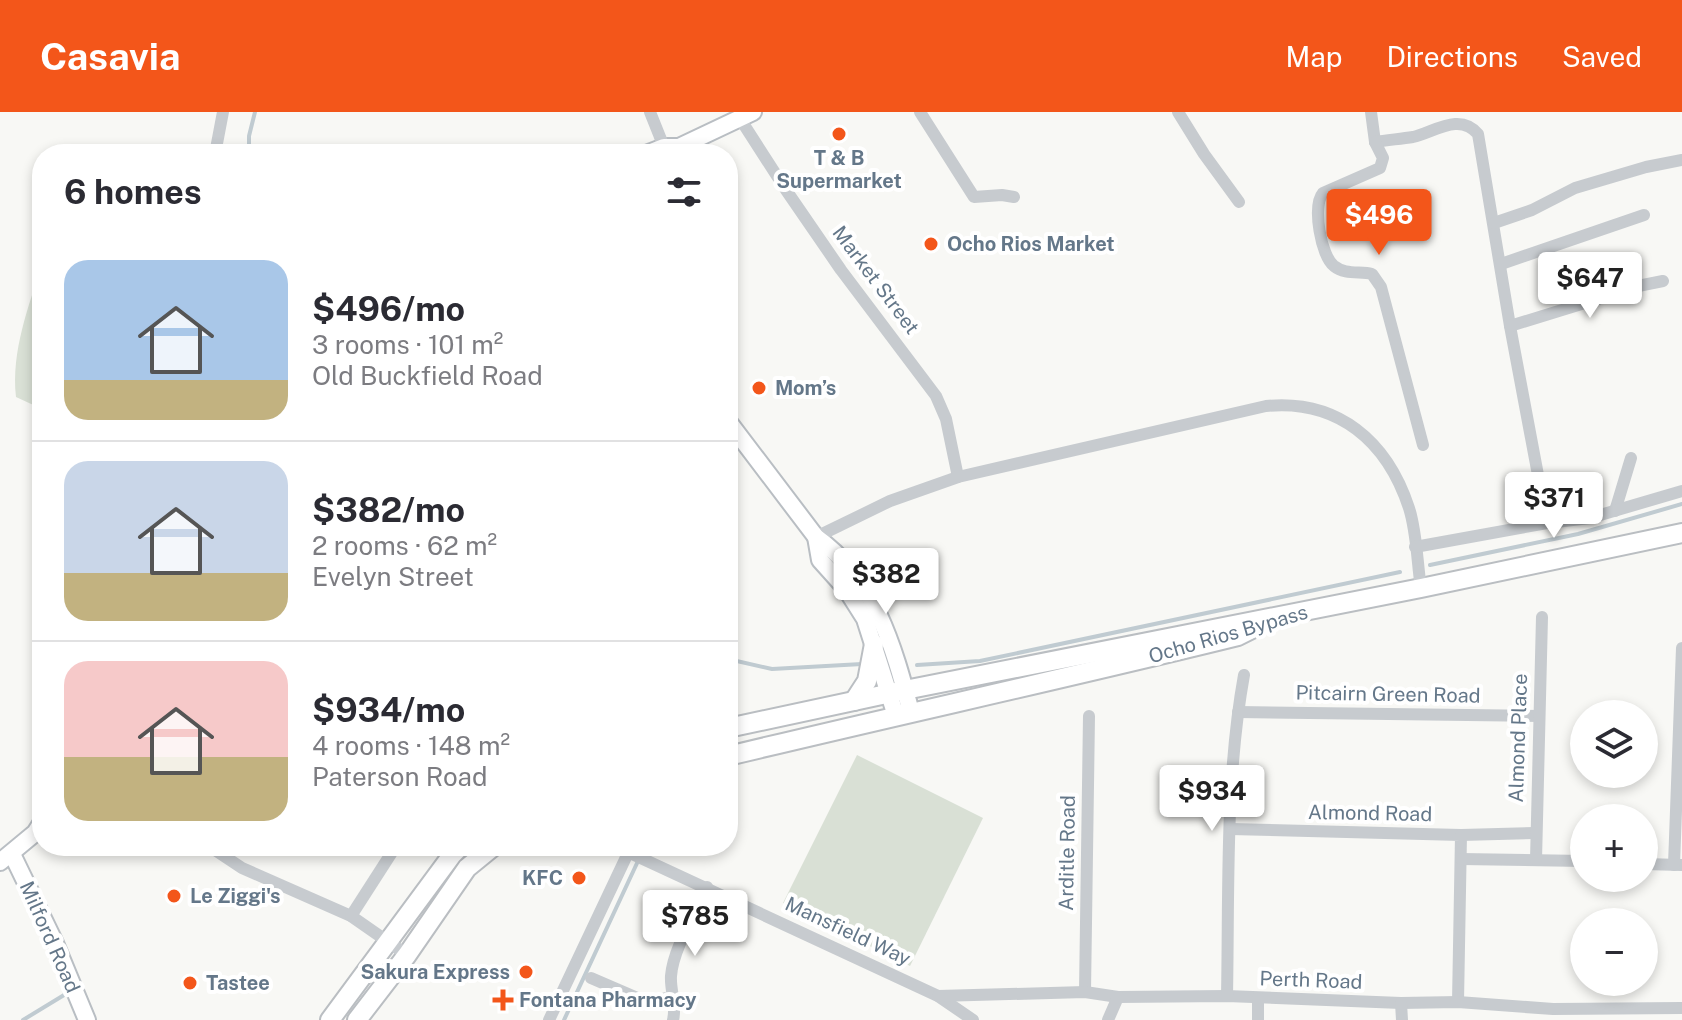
<!DOCTYPE html>
<html lang="en">
<head>
<meta charset="utf-8">
<style>
	:root { --surface:#fff; --page:#f2f2f3; --text:#2b2b33; --muted:#7c7c81; --line:#e1e1e2; --accent:#f3561a }
	body { margin:0; font-family:"Public Sans",sans-serif; background:var(--page); color:var(--text); height:100vh; display:flex; flex-direction:column; font-size:30px; white-space:nowrap }
	* { box-sizing:border-box; margin:0 }
	p { font-size:26px; color:var(--muted) }
	.icon { flex:none; width:44px; height:44px; fill:none; stroke:currentColor; stroke-width:2; stroke-linecap:round; stroke-linejoin:round }
	.map { position:relative; flex:1; overflow:hidden }
	.panel { position:absolute; left:32px; top:32px; width:706px; height:712px; display:flex; flex-direction:column; background:var(--surface); border-radius:32px; box-shadow:0 4px 12px #0003 }
	.panel>* { flex:none }
	.tools { position:absolute; left:1570px; top:588px; display:grid; gap:16px }
	.tools a { display:grid; place-items:center; width:88px; height:88px; border-radius:50%; background:var(--surface); box-shadow:0 4px 12px #0003; font-size:40px }
	.price { position:absolute; translate:-50% -68px; padding:0 18px; border-radius:8px; background:#fff; color:#222; font-size:26px; line-height:52px; filter:drop-shadow(0 2px 4px #0008) }
	.price::after { content:''; position:absolute; left:50%; top:48px; width:24px; height:18px; margin-left:-12px; background:inherit; clip-path:polygon(0 0,100% 0,50% 100%) }
	.price.current { background:var(--accent); color:#fff }
	ul { padding:0; list-style:none }
	li { display:flex; align-items:center; gap:24px; height:200px; padding:0 32px }
	li+li { border-top:2px solid var(--line) }
	li span { display:grid; place-items:center; flex:none; width:224px; height:160px; border-radius:24px; color:#555 }
	li>.icon { margin-inline-start:auto }
	span .icon { width:96px; height:96px; fill:#fffc; stroke-width:1 }
	li b { font-size:34px }
	h2 { display:flex; justify-content:space-between; align-items:center; height:96px; padding:0 32px; font-size:34px }
	header { display:flex; align-items:center; gap:48px; box-sizing:border-box; height:112px; padding:0 40px; background:var(--accent); color:#fff }
	header strong { font-size:38px }
	nav { display:flex; gap:44px; margin-inline-start:auto; font-size:28px }
	.map>svg:first-child { display:block }
	.green { fill:#d9e0d5 }
	.lines { fill:none; stroke-linecap:round; stroke-linejoin:round }
	.stream { stroke:#c0cbd1; stroke-width:4 }
	.secondary-casing { stroke:#b9bec3; stroke-width:20 }
	.primary-casing { stroke:#babec2; stroke-width:22 }
	.street { stroke:#c7cbcf; stroke-width:12 }
	.secondary { stroke:#fff; stroke-width:16 }
	.primary { stroke:#fff; stroke-width:18 }
	.poi-dot { fill:#f3561a; stroke:#fff; stroke-width:3 }
	.labels { text-anchor:middle; dominant-baseline:central; stroke-width:8; stroke-linejoin:round; paint-order:stroke }
	.poi-label { font-size:20px; font-weight:bold; fill:#647789; stroke:#fff; text-anchor:start }
	.street-label { font-size:20px; fill:#647789; stroke:#fff }
</style>
</head>
<body>
<header>
<strong>Casavia</strong>
<nav><a>Map</a><a>Directions</a><a>Saved</a></nav>
</header>
<div class="map">
<svg width="1682" height="908" viewBox="0 0 1682 908">
	<rect width="100%" height="100%" fill="#f8f8f5"/>
	<!-- green -->
	<g class="green">
		<path d="M42,151V297L16,285C11,238 29,195 42,151Z"/>
		<path d="M857,643L983,706L910,854L783,791Z"/>
	</g>
	<g class="lines">
		<!-- stream -->
		<g class="stream">
			<path d="M249,42V24L255,0"/>
			<path d="M1430,453L1578,422L1682,392"/>
			<path d="M728,547L772,557L862,552"/>
			<path d="M917,553L980,549L1400,460"/>
			<path d="M23,908L69,880"/>
			<path d="M564,908L645,734"/>
		</g>
		<!-- secondary casing -->
		<g class="secondary-casing">
			<g id="secondary">
				<path d="M646,42L664,35H679L753,0"/>
				<path d="M728,309L816,425C875,467 893,533 911,600"/>
				<path d="M816,425L820,448L846,477L865,507L896,604"/>
				<path d="M12,742L55,831L87,908"/>
				<path d="M0,750L35,721L42,710"/>
			</g>
		</g>
		<!-- primary casing -->
		<g class="primary-casing">
			<g id="primary">
				<path d="M854,589L867,569L874,532"/>
				<path d="M728,616L905,578L1421,476L1682,421"/>
				<path d="M728,644C898,603 1068,566 1238,524L1252,517"/>
				<path d="M330,908L452,743L461,734"/>
				<path d="M357,908L407,843L467,756L494,734"/>
			</g>
		</g>
		<!-- street -->
		<g class="street">
			<path d="M650,0L664,35"/>
			<path d="M920,0L974,85L1002,83L1014,85"/>
			<path d="M1178,0L1204,42L1239,90"/>
			<path d="M1371,0L1375,30"/>
			<path d="M739,5L786,78L841,158L936,284L946,307L958,365"/>
			<path d="M1375,30C1387,28 1400,27 1413,25C1434,20 1460,0 1478,22L1510,214L1547,411"/>
			<path d="M1375,30L1383,46L1380,56L1323,81C1312,94 1321,144 1334,154C1345,163 1360,159 1372,162L1381,175L1423,333"/>
			<path d="M215,42L223,0"/>
			<path d="M1494,111L1532,98L1575,76L1646,55L1682,48"/>
			<path d="M1501,152L1644,103"/>
			<path d="M1510,214L1643,173L1663,169"/>
			<path d="M1615,399L1631,346"/>
			<path d="M816,425L890,389L958,365L1266,294C1338,287 1387,329 1409,396C1417,421 1417,451 1421,476"/>
			<path d="M1415,435L1547,411L1590,406L1682,379"/>
			<path d="M1238,600L1539,604"/>
			<path d="M1230,717L1461,723L1458,890"/>
			<path d="M1461,723L1535,721"/>
			<path d="M209,734L242,756L351,804L407,843"/>
			<path d="M615,734L938,884L973,908"/>
			<path d="M1461,747L1584,749"/>
			<path d="M1536,748L1542,505"/>
			<path d="M1644,752L1681,753"/>
			<path d="M1674,753L1682,536"/>
			<path d="M351,804L396,734"/>
			<path d="M591,866L649,891L673,884"/>
			<path d="M1085,880L1089,604"/>
			<path d="M938,884L1085,880L1118,885L1227,884L1401,891L1458,890L1553,897L1682,896"/>
			<path d="M1227,884C1229,778 1225,668 1244,563"/>
			<path d="M1258,886V908"/>
			<path d="M1401,891L1402,908"/>
			<path d="M549,908L628,741"/>
			<path d="M673,908C677,893 670,879 671,864C673,837 696,800 707,775"/>
			<path d="M1108,908L1118,885"/>
		</g>
		<!-- secondary -->
		<use href="#secondary" class="secondary"/>
		<!-- primary -->
		<use href="#primary" class="primary"/>
	</g>
	<!-- markers -->
	<g class="poi-dot">
		<circle cx="839" cy="22" r="8"/>
		<circle cx="931" cy="132" r="8"/>
		<circle cx="759" cy="276" r="8"/>
		<circle cx="579" cy="766" r="8"/>
		<circle cx="174" cy="784" r="8"/>
		<circle cx="526" cy="860" r="8"/>
		<circle cx="190" cy="871" r="8"/>
		<path d="M499 876h8v8h8v8h-8v8h-8v-8h-8v-8h8z"/>
	</g>
	<g class="labels">
		<!-- poi labels -->
		<g class="poi-label">
			<text x="839" y="46" text-anchor="middle">T &amp; B<tspan x="839" dy="23">Supermarket</tspan></text>
			<text x="947" y="132">Ocho Rios Market</text>
			<text x="775" y="276">Mom’s</text>
			<text x="563" y="766" text-anchor="end">KFC</text>
			<text x="190" y="784">Le Ziggi's</text>
			<text x="510" y="860" text-anchor="end">Sakura Express</text>
			<text x="206" y="871">Tastee</text>
			<text x="519" y="888">Fontana Pharmacy</text>
		</g>
		<!-- street labels -->
		<g class="street-label">
			<text transform="translate(876 168) rotate(53)">Market Street</text>
			<text transform="translate(1228 522) rotate(-16)">Ocho Rios Bypass</text>
			<text transform="translate(1388 582) rotate(1)">Pitcairn Green Road</text>
			<text transform="translate(1518 626) rotate(-88)">Almond Place</text>
			<text transform="translate(1370 701) rotate(1)">Almond Road</text>
			<text transform="translate(1067 741) rotate(-89)">Arditle Road</text>
			<text transform="translate(848 819) rotate(25)">Mansfield Way</text>
			<text transform="translate(50 825) rotate(66)">Milford Road</text>
			<text transform="translate(1311 868) rotate(2)">Perth Road</text>
		</g>
	</g>
</svg>
<div class="tools">
<a><svg class="icon" aria-label="layers" viewBox="0 0 24 24"><path d="M12 4l9 5-9 5-9-5zM3 14l9 5 9-5"/></svg></a>
<a>+</a>
<a>−</a>
</div>
<b class="price current" style="left:1379px;top:145px">$496</b>
<b class="price" style="left:1590px;top:208px">$647</b>
<b class="price" style="left:1554px;top:428px">$371</b>
<b class="price" style="left:886px;top:504px">$382</b>
<b class="price" style="left:1212px;top:721px">$934</b>
<b class="price" style="left:695px;top:846px">$785</b>
<section class="panel">
<h2>6 homes<svg class="icon" aria-label="filters" viewBox="0 0 24 24"><path d="M4 7h16M4 17h16"/><circle cx="9" cy="7" r="2"/><circle cx="15" cy="17" r="2"/></svg></h2>
<ul>
<li><span style="background:linear-gradient(#a9c7e8 75%,#c2b280 0)"><svg class="icon" aria-label="home" viewBox="0 0 24 24"><path d="M3 11l9-7 9 7M6 9v11h12V9"/></svg></span><div><b>$496/mo</b><p>3 rooms · 101 m²</p><p>Old Buckfield Road</p></div></li>
<li><span style="background:linear-gradient(#c9d6e8 70%,#c2b280 0)"><svg class="icon" aria-label="home" viewBox="0 0 24 24"><path d="M3 11l9-7 9 7M6 9v11h12V9"/></svg></span><div><b>$382/mo</b><p>2 rooms · 62 m²</p><p>Evelyn Street</p></div></li>
<li><span style="background:linear-gradient(#f6c9c9 60%,#c2b280 0)"><svg class="icon" aria-label="home" viewBox="0 0 24 24"><path d="M3 11l9-7 9 7M6 9v11h12V9"/></svg></span><div><b>$934/mo</b><p>4 rooms · 148 m²</p><p>Paterson Road</p></div></li>
</ul>
</section>
</div>
</body>
</html>
